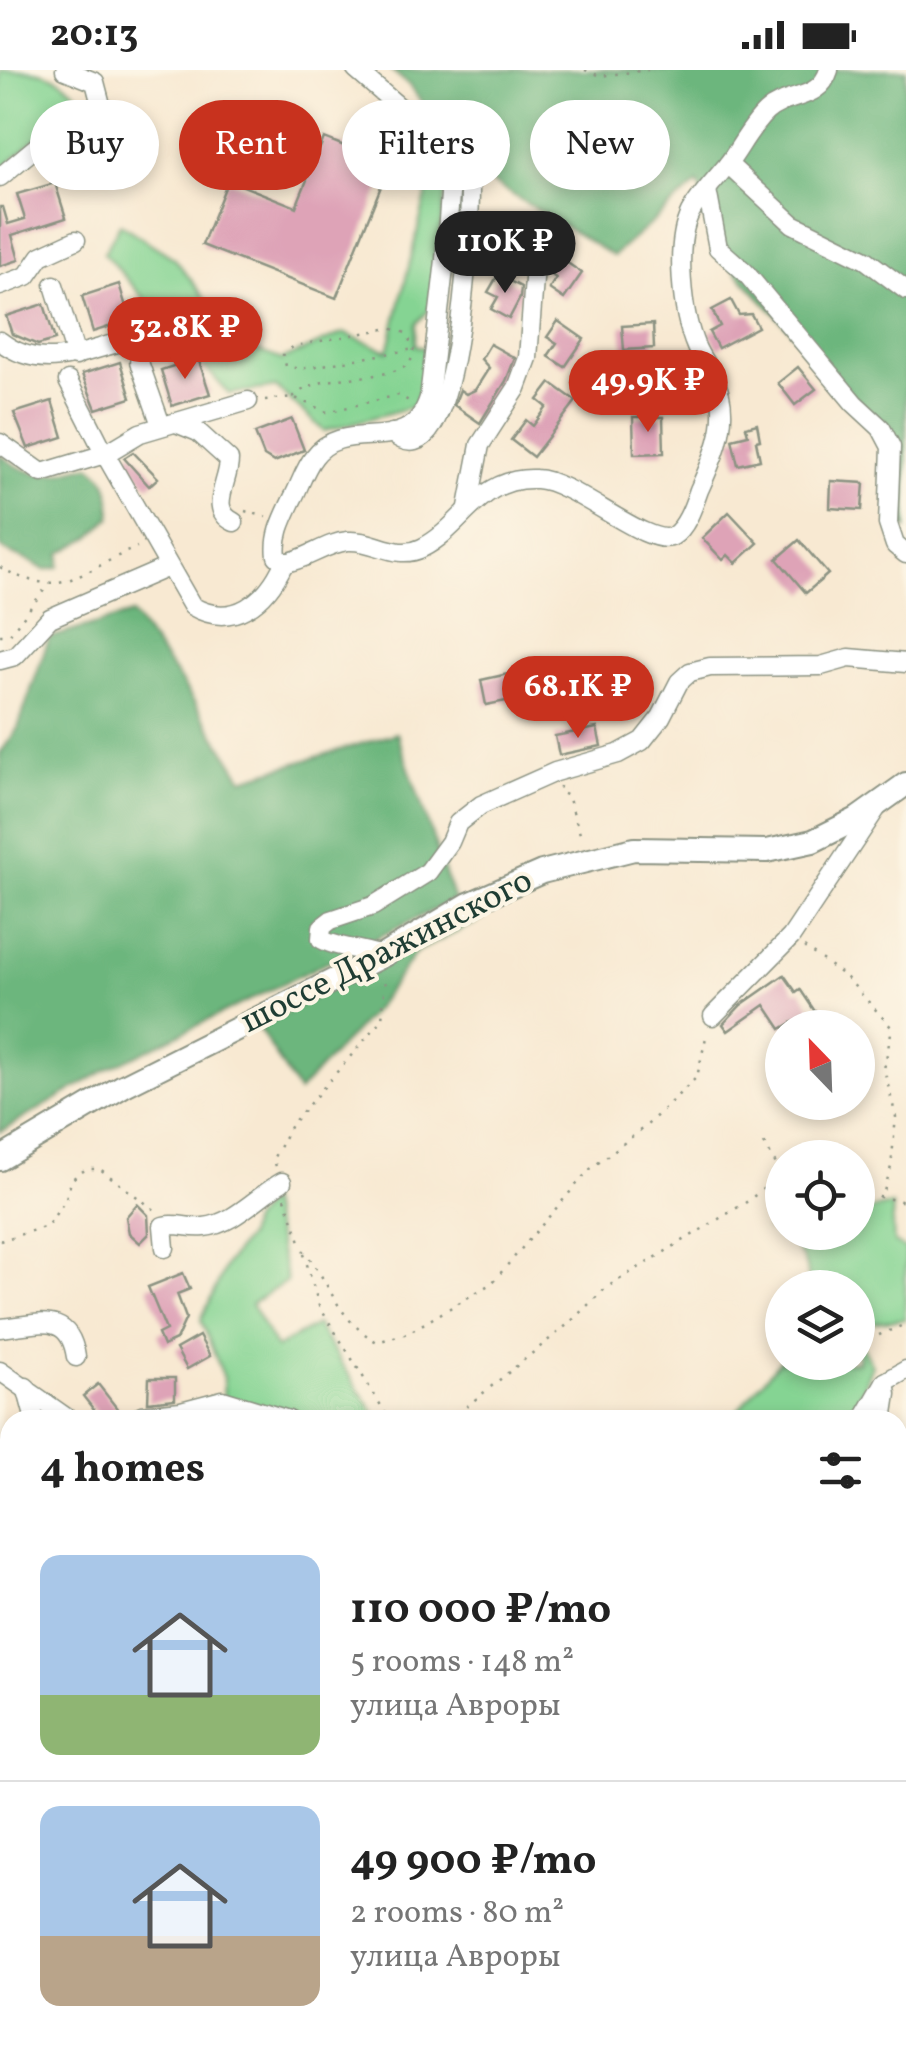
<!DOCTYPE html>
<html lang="en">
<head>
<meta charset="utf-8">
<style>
	:root { --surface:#fff; --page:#f6f6f6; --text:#222; --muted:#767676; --line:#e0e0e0; --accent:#c8321e }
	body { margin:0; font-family:Vollkorn,serif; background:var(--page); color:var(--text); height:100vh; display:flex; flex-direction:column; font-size:38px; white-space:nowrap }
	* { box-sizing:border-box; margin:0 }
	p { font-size:32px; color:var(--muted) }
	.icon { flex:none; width:55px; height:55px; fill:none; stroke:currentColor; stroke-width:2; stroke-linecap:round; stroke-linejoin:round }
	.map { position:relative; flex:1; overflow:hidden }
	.side { position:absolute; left:0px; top:1340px; width:908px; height:642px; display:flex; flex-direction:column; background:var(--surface); border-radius:30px 30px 0 0; box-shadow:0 5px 15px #0003 }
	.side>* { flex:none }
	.banner { position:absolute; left:30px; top:30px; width:848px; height:90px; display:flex; gap:20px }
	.needle { width:65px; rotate:337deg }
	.tools { position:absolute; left:765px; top:940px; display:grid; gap:20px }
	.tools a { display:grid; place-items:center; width:110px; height:110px; border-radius:50%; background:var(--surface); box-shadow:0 5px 15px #0003; font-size:50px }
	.price { position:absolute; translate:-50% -85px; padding:0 22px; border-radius:35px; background:var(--accent); color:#fff; font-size:32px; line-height:65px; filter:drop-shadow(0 2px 5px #0008) }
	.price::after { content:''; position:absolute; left:50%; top:60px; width:30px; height:22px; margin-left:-15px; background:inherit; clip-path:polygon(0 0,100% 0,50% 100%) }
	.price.active { background:#222; color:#fff }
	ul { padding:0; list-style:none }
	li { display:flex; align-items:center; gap:30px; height:250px; padding:0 40px }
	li+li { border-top:2px solid var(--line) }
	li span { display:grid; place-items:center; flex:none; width:280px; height:200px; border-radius:20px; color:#555 }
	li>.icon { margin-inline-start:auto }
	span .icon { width:120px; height:120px; fill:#fffc; stroke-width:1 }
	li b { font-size:42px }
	h2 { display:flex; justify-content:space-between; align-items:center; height:120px; padding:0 40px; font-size:42px }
	.pill { padding:0 35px; border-radius:45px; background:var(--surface); box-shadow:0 5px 15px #0003; font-size:35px; line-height:90px }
	.pill.active { background:var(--accent); color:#fff }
	.status { display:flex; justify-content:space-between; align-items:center; height:70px; padding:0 50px; background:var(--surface); direction:ltr }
	.status svg { height:28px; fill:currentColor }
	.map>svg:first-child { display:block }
	.green { fill:#85d493; stroke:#528864; stroke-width:2.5 }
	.forest { fill:#6cb67d; stroke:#467a58; stroke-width:2.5 }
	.water { fill:#4cb5c9; stroke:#36797e; stroke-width:2.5 }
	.building { fill:#dea3b7 }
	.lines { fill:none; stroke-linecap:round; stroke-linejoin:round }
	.minor-casing { stroke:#8c9383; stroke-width:21 }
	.major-casing { stroke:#8c9383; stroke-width:26 }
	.path { stroke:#8c9383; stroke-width:2.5; stroke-dasharray:2.5 8; stroke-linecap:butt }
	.minor { stroke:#fff; stroke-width:18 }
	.major { stroke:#fff; stroke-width:22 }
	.labels { text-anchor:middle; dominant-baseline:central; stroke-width:8; stroke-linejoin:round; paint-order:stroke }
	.street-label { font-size:35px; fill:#1f3d34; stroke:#fcf5e5 }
</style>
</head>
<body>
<div class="status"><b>20:13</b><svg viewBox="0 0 49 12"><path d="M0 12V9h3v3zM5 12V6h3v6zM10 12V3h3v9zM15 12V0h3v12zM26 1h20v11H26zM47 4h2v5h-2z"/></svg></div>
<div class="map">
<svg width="906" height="1982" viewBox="0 0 906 1982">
	<rect width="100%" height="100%" fill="#fcf5e5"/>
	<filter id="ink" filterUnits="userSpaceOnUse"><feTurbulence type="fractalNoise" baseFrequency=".01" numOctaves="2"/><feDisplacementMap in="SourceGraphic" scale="20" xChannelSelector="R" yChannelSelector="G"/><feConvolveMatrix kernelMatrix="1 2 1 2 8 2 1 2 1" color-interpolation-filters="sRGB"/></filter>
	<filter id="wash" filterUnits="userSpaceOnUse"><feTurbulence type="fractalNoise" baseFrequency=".0048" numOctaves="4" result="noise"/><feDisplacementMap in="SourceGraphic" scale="40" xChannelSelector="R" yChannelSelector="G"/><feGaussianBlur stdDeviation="2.25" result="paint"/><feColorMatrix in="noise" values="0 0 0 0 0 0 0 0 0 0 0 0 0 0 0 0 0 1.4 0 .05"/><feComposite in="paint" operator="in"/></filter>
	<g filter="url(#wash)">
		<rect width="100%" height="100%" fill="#f8e9d2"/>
		<!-- green -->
		<g class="green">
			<path d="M0,0C39,0 54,0 81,27L0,101Z"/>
			<path d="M438,101L446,117L430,239L416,254L415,275L430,280L415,336L324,361L276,317L229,324L104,183L120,154L175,189L240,274L282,290L343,263L388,281L427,123Z"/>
			<path d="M268,1131L287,1211L251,1234L276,1278L316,1255L379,1350H282L223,1328L224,1308L201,1250L227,1193L247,1167L251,1152Z"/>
			<path d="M892,1135L894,1173L906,1180L905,1249L858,1254V1218L810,1217C807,1185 795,1173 767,1159L782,1156V1162H858V1142Z"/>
			<path d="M858,1269L872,1295L850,1350H730L782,1288V1292H858Z"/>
		</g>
		<!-- forest -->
		<g class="forest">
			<path d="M391,0H906V458L899,453L897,374L736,202L698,113L613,186L475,102L408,14Z"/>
			<path d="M0,385C35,412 51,405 90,395C112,411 110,422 111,447L90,467L61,483L59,497L44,500C30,488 14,488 0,477Z"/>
			<path d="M132,544L180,610L243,709L397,663L454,830L106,1000L0,1062V684L18,658L49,568Z"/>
			<path d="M484,840L483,849L416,882L375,939L298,1022L259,958L367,898Z"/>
		</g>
		<!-- water -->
		<path class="water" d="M906,1661V1982H530L538,1972H898V1666Z"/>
		<g id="blocks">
			<!-- building -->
			<g class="building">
				<path d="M324,68L390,94L336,228L202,175L228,110L296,137Z"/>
				<path d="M55,113L66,148L12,165L19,190L0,196V137H3L8,154L25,149L17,124Z"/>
				<path d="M556,185L582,203L564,229L549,219L556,208L547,202V198Z"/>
				<path d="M498,205L521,217L520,228L509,249L491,239L498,227L488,222Z"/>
				<path d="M119,214L130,250L93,262L82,226Z"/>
				<path d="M731,230L739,245L751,244L758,257L718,278L709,262L720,256L712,240Z"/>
				<path d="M44,234L55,270L38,275L12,264L6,246Z"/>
				<path d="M558,251L584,269L565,297L548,286L557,273L547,267Z"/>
				<path d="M653,254L654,278L624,280L622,256Z"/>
				<path d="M490,274L515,288L506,311L480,353L454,335L460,320L466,324L475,320L489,298L481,289Z"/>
				<path d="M198,288L210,324L172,336L161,300Z"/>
				<path d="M120,292L131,328L96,339L82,304Z"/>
				<path d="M798,297L816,319L795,335L778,313Z"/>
				<path d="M551,313L576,331L533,387L511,370L526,350L533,356L547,337L538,330Z"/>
				<path d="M52,331L63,367L28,378L14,343Z"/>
				<path d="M633,347H663L664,383L634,384Z"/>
				<path d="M292,349L304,380L274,392L264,386L255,363Z"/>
				<path d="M757,354L760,370L756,371L760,390L738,395L732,369L748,365L746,357Z"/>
				<path d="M133,382L158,408L149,416L124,388Z"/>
				<path d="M831,411L864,413L862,440L830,438Z"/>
				<path d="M729,442L758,473L736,493L728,485L723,490L702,468Z"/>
				<path d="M799,470L828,504L806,523L777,489Z"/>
				<path d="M628,597L632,618L588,626L584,605Z"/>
				<path d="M526,600L531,626L486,635L481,610Z"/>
				<path d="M597,658L601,676L559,685L555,666Z"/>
				<path d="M784,905L796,922L800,919L822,952L814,958H796L793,952L781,959L765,935L728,961L723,954L741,935Z"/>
				<path d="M137,1134L148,1145L149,1164L140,1173L129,1163L126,1147Z"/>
				<path d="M183,1203L190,1219L177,1224L186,1248L176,1270L163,1276L158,1264L166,1260L148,1217Z"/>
				<path d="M199,1266L210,1286L187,1299L176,1279Z"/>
				<path d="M149,1308H175V1329L148,1332Z"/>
				<path d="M98,1314L126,1350H102L83,1326Z"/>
			</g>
		</g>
	</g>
	<g filter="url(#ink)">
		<use href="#blocks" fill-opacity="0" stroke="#8c9383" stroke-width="2.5"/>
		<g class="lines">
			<!-- minor casing -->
			<g class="minor-casing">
				<g id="minor">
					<path d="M356,0L433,66L448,103L450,124L445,190L429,328C409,392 346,344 314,387C305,398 300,415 293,428C284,447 274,465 277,486L284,493C307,490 325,473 348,471C374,469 396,491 422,478C464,457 479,406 536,409C573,410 649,480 673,466C687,457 694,434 699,420C712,391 728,357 720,325C716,307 703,293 696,277C682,244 674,175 690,143C699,126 716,109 728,94L793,154L866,190L906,220"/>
					<path d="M728,94C740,78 751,56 766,42C788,22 819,32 829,0"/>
					<path d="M0,107L46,69L89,48L100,31L95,12L65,0"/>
					<path d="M707,120L718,178L745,202L854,333L881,358L891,377L888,454L895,475L906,484"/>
					<path d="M54,215L76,286"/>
					<path d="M0,216L27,206L41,186L76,170"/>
					<path d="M0,271C32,296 64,289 100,278C118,272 129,272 144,259"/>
					<path d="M139,292L161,355"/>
					<path d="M68,311L105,384L192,536C233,560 267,531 284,493"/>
					<path d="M176,353L198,362L229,390C229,413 207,439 234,452"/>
					<path d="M392,363C460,423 470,152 470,118C468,99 455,92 440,83"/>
					<path d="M0,373L42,403L105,384L140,363L248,331"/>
					<path d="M468,437L480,375L517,318L528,288L536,183"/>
					<path d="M0,590L15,586L50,548L168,497"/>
					<path d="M382,886C365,880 331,876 321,869L322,857L331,850L373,836L428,802L450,772L458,753L481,735L555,702L618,684L642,671L661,647L679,612L690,602L710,597L821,596L849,588L906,593"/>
					<path d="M713,946L791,867L876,739"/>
					<path d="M165,1178L163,1156C177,1152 189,1159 204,1157C234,1154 256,1127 282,1112"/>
					<path d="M0,1258C37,1255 69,1240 76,1287"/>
					<path d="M0,1301L70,1350"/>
					<path d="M26,1317L35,1350"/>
					<path d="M139,1350L142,1345L181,1341L223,1330L289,1350"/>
					<path d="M863,1350L885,1312L906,1300"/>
					<path d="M883,1350L887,1324L885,1312"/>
					<path d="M898,1477L906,1481"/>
					<path d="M898,1508L906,1501"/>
					<path d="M0,1594C13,1610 11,1625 0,1641"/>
					<path d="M898,1629L906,1623"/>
					<path d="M0,1815L10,1814"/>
					<path d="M0,1832L10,1859"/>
					<path d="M10,1914V1962"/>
					<path d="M367,1978L371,1972"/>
					<path d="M57,1982L60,1972"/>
					<path d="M163,1982L169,1972"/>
					<path d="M469,1982L471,1972"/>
				</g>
			</g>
			<!-- major casing -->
			<g class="major-casing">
				<path id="major" d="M0,1089L123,1016L382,886L469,834L542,802L634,779L767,781L813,771L857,749L906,714"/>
			</g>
			<!-- path -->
			<g class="path">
				<path d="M585,0L600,6L648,0"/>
				<path d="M293,327C325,299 374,315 410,294L414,279L406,263L390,258L294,276L283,285L286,296L300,299L414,279"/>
				<path d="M265,330L293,327L327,342L399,325L410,332"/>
				<path d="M245,441L266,447"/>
				<path d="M0,497C60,532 82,501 137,477"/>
				<path d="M0,565H9L48,515"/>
				<path d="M560,716L559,722L568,726L582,770"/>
				<path d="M804,877L847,908L892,958L884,999L896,1047L891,1097L882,1128"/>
				<path d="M764,1073L781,1103"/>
				<path d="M276,1096L273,1089L291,1055L382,950L385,908"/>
				<path d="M858,1123L906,1132"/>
				<path d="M285,1128L302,1177"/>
				<path d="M0,1171L47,1156L65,1131L72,1109L86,1099H100L156,1141"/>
				<path d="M303,1180C332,1214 335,1248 377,1272L408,1263L492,1213L589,1100L647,1055L697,1007L707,963"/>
				<path d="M304,1184L319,1236L390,1350"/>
				<path d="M879,1265L906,1254"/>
				<path d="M450,1350L567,1255L607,1217L745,1133L782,1104"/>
				<path d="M0,1477H9"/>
				<path d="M898,1678L906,1692"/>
				<path d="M555,1972L565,1982"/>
			</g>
			<!-- minor -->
			<use href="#minor" class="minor"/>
			<!-- major -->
			<use href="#major" class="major"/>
		</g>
	</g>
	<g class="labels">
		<!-- street labels -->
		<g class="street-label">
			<text transform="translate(387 882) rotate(-27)">шоссе Дражинского</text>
		</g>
	</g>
</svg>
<div class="tools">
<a><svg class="needle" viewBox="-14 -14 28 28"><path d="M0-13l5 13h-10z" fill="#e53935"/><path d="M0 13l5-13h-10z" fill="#767676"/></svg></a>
<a><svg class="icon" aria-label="locate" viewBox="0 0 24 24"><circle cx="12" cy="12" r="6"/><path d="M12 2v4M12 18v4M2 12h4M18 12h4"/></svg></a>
<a><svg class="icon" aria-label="layers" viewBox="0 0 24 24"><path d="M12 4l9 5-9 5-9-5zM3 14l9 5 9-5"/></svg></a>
</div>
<b class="price active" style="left:505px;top:226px">110K ₽</b>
<b class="price" style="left:185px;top:312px">32.8K ₽</b>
<b class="price" style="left:648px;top:365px">49.9K ₽</b>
<b class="price" style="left:578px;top:671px">68.1K ₽</b>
<div class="banner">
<a class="pill">Buy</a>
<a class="pill active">Rent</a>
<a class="pill">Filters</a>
<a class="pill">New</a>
</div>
<section class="side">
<h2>4 homes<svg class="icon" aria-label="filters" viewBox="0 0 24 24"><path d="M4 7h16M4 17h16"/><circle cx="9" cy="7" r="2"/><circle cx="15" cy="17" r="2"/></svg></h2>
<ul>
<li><span style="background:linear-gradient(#a9c7e8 70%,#8fb573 0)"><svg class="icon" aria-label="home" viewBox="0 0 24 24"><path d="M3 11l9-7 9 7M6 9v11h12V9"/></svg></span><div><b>110 000 ₽/mo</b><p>5 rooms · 148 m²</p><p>улица Авроры</p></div></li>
<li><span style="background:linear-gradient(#a9c7e8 65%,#b9a48a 0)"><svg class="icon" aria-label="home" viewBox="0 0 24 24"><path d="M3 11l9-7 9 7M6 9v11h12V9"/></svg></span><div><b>49 900 ₽/mo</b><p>2 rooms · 80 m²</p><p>улица Авроры</p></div></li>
</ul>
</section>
</div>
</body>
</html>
